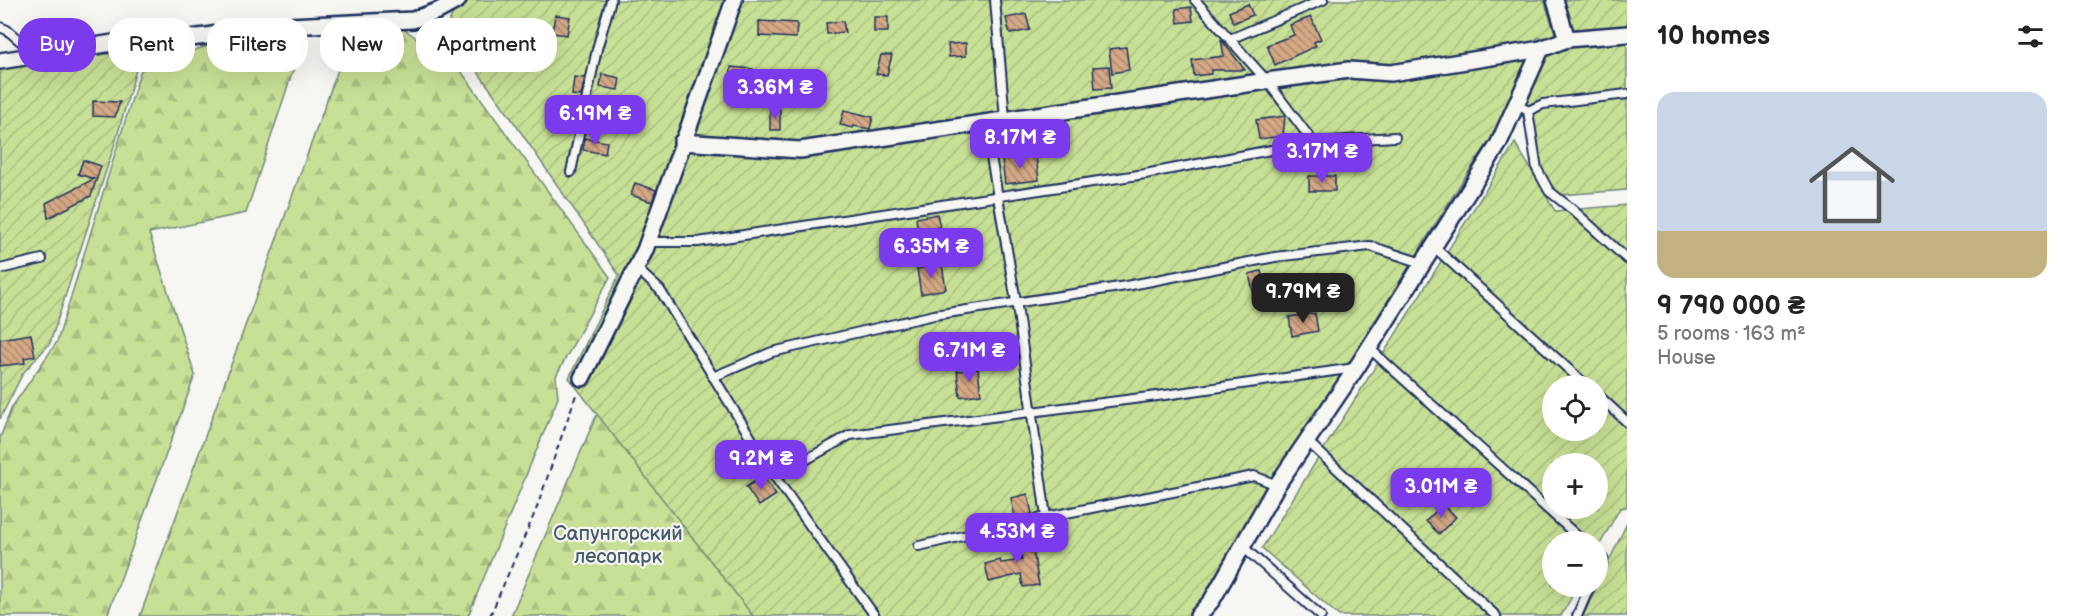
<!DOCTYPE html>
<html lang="en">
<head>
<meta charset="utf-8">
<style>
	:root { --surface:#fff; --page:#f2f2f2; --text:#222; --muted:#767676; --line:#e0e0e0; --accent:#7c3aed }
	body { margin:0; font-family:"Balsamiq Sans",sans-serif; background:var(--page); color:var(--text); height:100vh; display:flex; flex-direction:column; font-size:22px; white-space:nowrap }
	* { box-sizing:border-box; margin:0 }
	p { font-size:20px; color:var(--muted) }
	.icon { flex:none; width:33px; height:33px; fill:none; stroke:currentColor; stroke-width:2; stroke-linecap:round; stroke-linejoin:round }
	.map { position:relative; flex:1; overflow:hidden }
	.panel { display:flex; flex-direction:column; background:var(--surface); width:450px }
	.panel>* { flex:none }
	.hud { position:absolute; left:18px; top:18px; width:570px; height:54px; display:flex; gap:12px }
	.buttons { position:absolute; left:1542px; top:375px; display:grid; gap:12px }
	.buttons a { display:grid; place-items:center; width:66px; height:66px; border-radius:50%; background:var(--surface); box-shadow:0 6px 24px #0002; font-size:30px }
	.price { position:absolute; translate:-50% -51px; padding:0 14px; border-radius:12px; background:var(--accent); color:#fff; font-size:20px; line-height:39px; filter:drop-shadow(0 2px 3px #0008) }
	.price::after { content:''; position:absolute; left:50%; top:36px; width:18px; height:14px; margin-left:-9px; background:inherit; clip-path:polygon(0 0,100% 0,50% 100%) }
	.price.on { background:#222; color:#fff }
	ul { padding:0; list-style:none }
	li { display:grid; align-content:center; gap:12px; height:318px; padding:0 30px }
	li+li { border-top:2px solid var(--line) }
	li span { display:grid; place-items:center; height:186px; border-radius:18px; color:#555 }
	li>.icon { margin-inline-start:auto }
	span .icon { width:108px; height:108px; fill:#fffc; stroke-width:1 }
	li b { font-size:26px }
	h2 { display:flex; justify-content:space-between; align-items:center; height:72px; padding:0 30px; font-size:26px }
	.chip { padding:0 21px; border-radius:24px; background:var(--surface); box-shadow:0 6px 24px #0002; font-size:21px; line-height:54px }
	.chip.on { background:var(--accent); color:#fff }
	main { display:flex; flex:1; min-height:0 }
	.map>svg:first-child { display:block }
	.forest { fill:url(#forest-firs); stroke:#72887a; stroke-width:1.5 }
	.garden { fill:url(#garden-furrows); stroke:#72887a; stroke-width:1.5; fill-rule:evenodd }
	.building { fill:url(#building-back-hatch); stroke:#1b2f5e; stroke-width:1.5 }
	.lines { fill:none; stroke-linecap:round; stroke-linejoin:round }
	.lane-casing { stroke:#1b2f5e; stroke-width:12 }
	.street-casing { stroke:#1b2f5e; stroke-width:20 }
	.path { stroke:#1b2f5e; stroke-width:2; stroke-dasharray:6 4.5; stroke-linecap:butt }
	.lane { stroke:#f6f6f2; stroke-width:8 }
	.street { stroke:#f6f6f2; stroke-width:15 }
	.labels { text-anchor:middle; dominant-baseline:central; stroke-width:4.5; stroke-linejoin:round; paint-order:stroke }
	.park-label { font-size:20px; fill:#465b6c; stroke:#f6f6f2 }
</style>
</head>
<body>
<main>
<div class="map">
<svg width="1627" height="616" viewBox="0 0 1627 616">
	<defs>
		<pattern id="forest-firs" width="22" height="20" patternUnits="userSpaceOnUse" patternTransform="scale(1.5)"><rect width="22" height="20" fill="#c8e095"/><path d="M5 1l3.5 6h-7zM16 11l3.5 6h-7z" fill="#abc083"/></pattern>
		<pattern id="garden-furrows" width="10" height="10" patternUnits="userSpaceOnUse" patternTransform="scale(1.5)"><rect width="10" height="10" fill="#c8e095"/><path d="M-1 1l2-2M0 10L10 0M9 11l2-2" fill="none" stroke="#abc083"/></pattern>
		<pattern id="building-back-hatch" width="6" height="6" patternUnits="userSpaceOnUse" patternTransform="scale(1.5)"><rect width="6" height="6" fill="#d4a885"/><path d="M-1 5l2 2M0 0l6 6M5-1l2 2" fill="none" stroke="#ab8970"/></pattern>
	</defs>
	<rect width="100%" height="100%" fill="#f6f6f2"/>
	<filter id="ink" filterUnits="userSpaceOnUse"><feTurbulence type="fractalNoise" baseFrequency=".0167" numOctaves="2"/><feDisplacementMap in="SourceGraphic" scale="12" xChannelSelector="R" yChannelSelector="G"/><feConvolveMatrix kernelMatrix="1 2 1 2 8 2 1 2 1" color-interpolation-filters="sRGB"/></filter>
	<g filter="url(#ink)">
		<!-- forest -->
		<g class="forest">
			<path d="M395,23L458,67L610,277L556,376L558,398L468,616H140L352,31Z"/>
			<path d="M261,30L302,43L246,213L149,233L195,375L107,616H0V438L12,407L57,342L142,66Z"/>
			<path d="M602,402L753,616H511Z"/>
		</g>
		<!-- garden -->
		<g class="garden">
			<path d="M459,0H1544L1556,36L1537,38L1491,139L1461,183L1204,596L1188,616H753L569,378L619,275L509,115L446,28Z"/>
			<path d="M1548,0H1627V190L1546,196L1555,211L1627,205V507L1620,508L1598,548V542H1552V586L1577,587L1561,616H1339L1262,548L1515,143L1543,189L1523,117L1511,103L1559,36ZM1552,386H1598V430H1552ZM1552,464H1598V508H1552Z"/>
			<path d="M142,49L116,140L50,343L23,373L0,419V69Z"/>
			<path d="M1627,523V616H1583Z"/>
		</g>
		<!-- building -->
		<g class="building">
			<path d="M1248,4L1253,15L1233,23L1229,12Z"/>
			<path d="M1191,7L1193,21L1178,23L1176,9Z"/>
			<path d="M1026,14L1030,30L1010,34L1006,18Z"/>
			<path d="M555,15L570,17L567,35L552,33Z"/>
			<rect x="874" y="17" width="14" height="15"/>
			<path d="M1311,17L1321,39L1314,42L1316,46L1275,65L1267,45L1294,35L1290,25Z"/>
			<path d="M759,21L797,23L796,38L759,36Z"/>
			<path d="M843,21L845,32L827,34L826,23Z"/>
			<path d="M1221,39L1245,70H1211V74L1194,76L1192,60L1224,56Z"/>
			<path d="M966,43V56L949,57L948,44Z"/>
			<path d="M1126,47L1129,70L1112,73L1109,49Z"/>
			<path d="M881,55H892L887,75L876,74Z"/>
			<path d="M1109,66L1111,88L1095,89L1093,67Z"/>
			<path d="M731,67L753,69V80L730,79Z"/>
			<path d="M804,73L817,76L813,89L801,86Z"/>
			<path d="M602,74L620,78L618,90L600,87Z"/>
			<path d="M574,77L585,78L581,96L572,95Z"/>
			<path d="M93,101L120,102L115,117L93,116Z"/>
			<rect x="770" y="109" width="10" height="21"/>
			<path d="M844,110L873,117L870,129L854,126L853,128L840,125Z"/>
			<path d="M1285,116L1283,136L1259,139L1256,120Z"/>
			<path d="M585,138L607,142L605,154L583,150Z"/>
			<path d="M1036,156L1039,180L1005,184L1002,160Z"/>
			<path d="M83,160L101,166L91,196L48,218L46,203L94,179L78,174Z"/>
			<rect x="1309" y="176" width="26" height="15"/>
			<path d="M635,183L656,190L652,202L631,195Z"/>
			<path d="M937,214L940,227L918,231L916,218Z"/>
			<path d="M942,265L946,289L921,294L917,269Z"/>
			<path d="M1261,271L1265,288L1253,291L1249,274Z"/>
			<path d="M1315,313L1318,331L1292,336L1289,317Z"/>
			<path d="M31,334L35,356L24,358L25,363L0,366V339Z"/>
			<path d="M978,369L981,394L960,397L957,371Z"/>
			<path d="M763,476L776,495L759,506L746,487Z"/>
			<path d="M1028,494L1032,514L1015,518L1011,498Z"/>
			<path d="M1443,504L1456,517L1439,534L1426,521Z"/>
			<path d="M1029,527L1039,585L1023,587L1021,574L989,582L985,564L1000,560L1001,563L1022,560L1018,530Z"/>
		</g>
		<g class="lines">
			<!-- lane casing -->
			<g class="lane-casing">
				<g id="lane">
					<path d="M995,0L1005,119"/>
					<path d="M1195,0L1267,81L1313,142"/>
					<path d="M0,27L7,30L26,46L28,57"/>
					<path d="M1230,39L1323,0"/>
					<path d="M1525,109L1528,111L1543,104L1627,94"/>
					<path d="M1528,111L1537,169L1549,191L1573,210L1627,259"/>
					<path d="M985,122L1018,313L1046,517"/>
					<path d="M571,172L597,49L611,0"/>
					<path d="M648,242H698L1145,174L1313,142L1395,137"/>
					<path d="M1433,246L1587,386"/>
					<path d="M636,268L660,290L775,477L875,616"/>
					<path d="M0,269L42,259"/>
					<path d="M1369,348L1584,542"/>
					<path d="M713,377L772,352L934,315L1126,286L1275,257L1370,246L1422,263"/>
					<path d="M1598,395L1627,422"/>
					<path d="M1307,441L1496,616"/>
					<path d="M775,477L850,435L1165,395L1355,368"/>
					<path d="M919,546L1046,517L1254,476L1277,485"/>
					<path d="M1242,546L1321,616"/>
					<path d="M1598,554L1603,559L1598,570"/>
					<path d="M1577,616L1590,586"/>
				</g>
			</g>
			<!-- street casing -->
			<g class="street-casing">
				<g id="street">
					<path d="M1567,39L1627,34"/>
					<path d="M0,61L119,42L145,44L206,36L248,28L413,20L440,10L458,0"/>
					<path d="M682,142L800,150L1267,81L1349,70L1391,73L1541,49L1567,39L1555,0"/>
					<path d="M582,378L645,250L734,0"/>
					<path d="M1198,616L1212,600L1277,485L1357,367L1498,145L1541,49"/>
				</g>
			</g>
			<!-- path -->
			<path class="path" d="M490,616L536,510L577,392"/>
			<!-- lane -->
			<use href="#lane" class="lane"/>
			<!-- street -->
			<use href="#street" class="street"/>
		</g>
	</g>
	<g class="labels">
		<!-- park labels -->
		<g class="park-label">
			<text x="618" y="534">Сапунгорский<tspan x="618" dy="23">лесопарк</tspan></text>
		</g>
	</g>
</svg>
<div class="buttons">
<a><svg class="icon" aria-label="locate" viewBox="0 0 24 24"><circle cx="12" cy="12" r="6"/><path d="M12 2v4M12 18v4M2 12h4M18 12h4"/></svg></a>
<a>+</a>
<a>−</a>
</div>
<b class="price" style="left:775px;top:120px">3.36M ₴</b>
<b class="price" style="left:595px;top:146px">6.19M ₴</b>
<b class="price" style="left:1020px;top:170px">8.17M ₴</b>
<b class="price" style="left:1322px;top:184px">3.17M ₴</b>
<b class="price" style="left:931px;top:279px">6.35M ₴</b>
<b class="price on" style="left:1303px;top:324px">9.79M ₴</b>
<b class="price" style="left:969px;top:383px">6.71M ₴</b>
<b class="price" style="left:761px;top:491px">9.2M ₴</b>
<b class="price" style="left:1441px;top:519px">3.01M ₴</b>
<b class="price" style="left:1017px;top:564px">4.53M ₴</b>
<div class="hud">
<a class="chip on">Buy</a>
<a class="chip">Rent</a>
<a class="chip">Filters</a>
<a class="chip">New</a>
<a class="chip">Apartment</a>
</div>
</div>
<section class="panel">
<h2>10 homes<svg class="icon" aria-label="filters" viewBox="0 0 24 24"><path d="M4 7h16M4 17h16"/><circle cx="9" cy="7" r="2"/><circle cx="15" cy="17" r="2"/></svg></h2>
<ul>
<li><span style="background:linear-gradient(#c9d6e8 75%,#c2b280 0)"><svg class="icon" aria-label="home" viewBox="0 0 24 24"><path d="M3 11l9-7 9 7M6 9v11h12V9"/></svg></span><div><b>9 790 000 ₴</b><p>5 rooms · 163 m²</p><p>House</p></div></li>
</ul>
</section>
</main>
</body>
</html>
